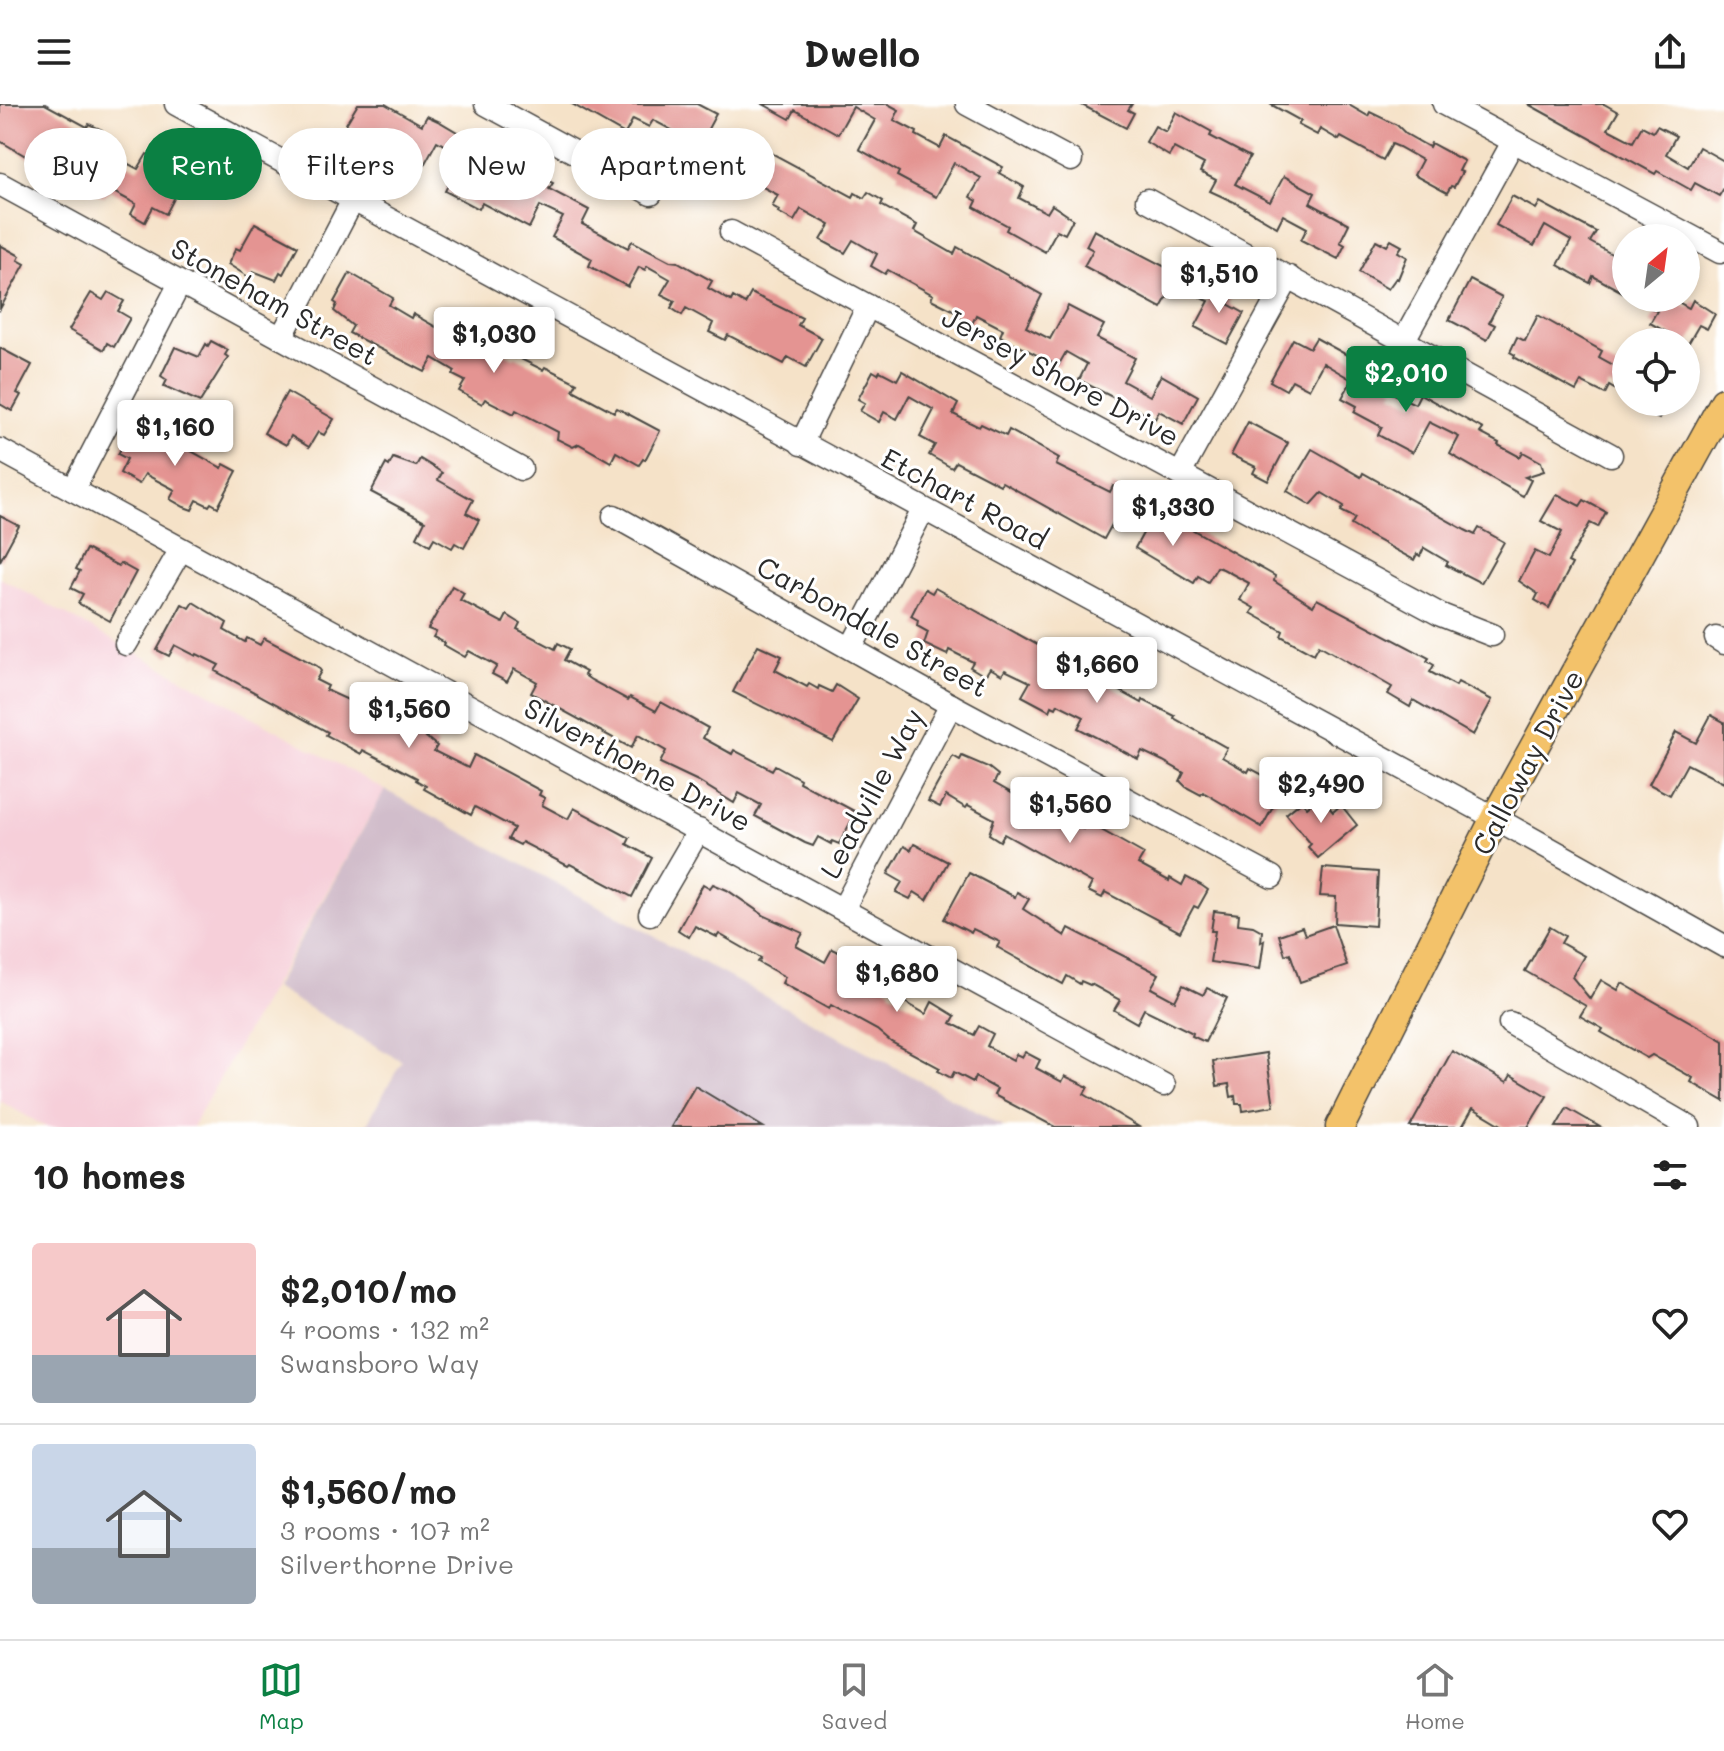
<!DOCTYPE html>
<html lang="en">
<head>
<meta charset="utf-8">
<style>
	:root { --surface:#fff; --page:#f2f2f2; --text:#222; --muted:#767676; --line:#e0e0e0; --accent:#0b8043 }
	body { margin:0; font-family:Mali,sans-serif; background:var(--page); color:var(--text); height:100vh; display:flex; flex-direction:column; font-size:30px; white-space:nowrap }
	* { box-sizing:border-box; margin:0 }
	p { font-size:26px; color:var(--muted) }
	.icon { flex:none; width:44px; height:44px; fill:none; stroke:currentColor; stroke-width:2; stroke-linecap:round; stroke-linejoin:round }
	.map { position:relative; height:1023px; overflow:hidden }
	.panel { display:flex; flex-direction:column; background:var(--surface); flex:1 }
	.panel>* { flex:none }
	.banner { position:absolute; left:24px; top:24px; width:800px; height:72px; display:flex; gap:16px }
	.needle { width:52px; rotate:29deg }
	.tools { position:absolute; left:1612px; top:120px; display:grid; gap:16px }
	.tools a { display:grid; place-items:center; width:88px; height:88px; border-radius:50%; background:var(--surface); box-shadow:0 4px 12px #0003; font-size:40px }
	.price { position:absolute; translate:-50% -68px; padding:0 18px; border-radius:8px; background:#fff; color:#222; font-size:26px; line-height:52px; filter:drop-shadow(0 2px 4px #0008) }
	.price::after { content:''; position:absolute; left:50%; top:48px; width:24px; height:18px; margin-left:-12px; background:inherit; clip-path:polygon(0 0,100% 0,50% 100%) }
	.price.active { background:var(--accent); color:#fff }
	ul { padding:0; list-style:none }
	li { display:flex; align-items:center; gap:24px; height:200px; padding:0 32px }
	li+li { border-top:2px solid var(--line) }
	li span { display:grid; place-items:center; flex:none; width:224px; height:160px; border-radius:8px; color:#555 }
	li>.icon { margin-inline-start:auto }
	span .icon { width:96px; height:96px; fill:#fffc; stroke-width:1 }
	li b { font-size:34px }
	h2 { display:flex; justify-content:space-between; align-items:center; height:96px; padding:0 32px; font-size:34px }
	.tag { padding:0 28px; border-radius:36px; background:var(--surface); box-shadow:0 4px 12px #0003; font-size:28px; line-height:72px }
	.tag.active { background:var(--accent); color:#fff }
	header { display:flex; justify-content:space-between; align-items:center; height:104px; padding:0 32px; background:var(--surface); font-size:36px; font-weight:700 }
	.tabs { display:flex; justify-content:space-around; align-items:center; height:112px; border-top:2px solid var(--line); background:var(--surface); font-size:22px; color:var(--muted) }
	.tabs a { display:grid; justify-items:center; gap:4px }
	.tabs .active { color:var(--accent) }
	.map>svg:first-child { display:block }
	.built { fill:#f6cfd9 }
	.industrial { fill:#d1bdcb }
	.building { fill:#e49492 }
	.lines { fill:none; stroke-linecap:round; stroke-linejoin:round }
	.minor-casing { stroke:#494643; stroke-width:25 }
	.major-casing { stroke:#494643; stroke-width:31 }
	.minor { stroke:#fff; stroke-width:22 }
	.major { stroke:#f3c26a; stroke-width:28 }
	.labels { text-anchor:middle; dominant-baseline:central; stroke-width:6; stroke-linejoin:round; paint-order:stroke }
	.street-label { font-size:28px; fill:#2b2b2b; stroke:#fff }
</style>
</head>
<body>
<header><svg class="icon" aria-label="menu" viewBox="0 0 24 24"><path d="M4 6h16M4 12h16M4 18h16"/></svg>Dwello<svg class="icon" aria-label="share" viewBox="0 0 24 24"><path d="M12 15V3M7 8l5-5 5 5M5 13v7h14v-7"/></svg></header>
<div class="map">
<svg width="1724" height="1023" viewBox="0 0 1724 1023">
	<rect width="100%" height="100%" fill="#fff"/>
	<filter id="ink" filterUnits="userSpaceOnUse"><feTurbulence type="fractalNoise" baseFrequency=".0125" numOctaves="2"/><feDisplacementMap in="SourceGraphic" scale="16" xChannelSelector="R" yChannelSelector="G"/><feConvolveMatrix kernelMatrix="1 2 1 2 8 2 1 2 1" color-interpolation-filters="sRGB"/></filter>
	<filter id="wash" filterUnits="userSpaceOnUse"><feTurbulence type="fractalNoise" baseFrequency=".006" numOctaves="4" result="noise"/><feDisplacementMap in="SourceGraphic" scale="32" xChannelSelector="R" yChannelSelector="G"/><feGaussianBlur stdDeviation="1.8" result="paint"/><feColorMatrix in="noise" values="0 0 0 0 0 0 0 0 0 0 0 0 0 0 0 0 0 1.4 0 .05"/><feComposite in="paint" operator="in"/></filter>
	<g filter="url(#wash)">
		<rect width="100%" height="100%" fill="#f5e2c8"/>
		<!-- built -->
		<path class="built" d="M0,474L385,686L192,1023H46L0,997Z"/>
		<!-- industrial -->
		<path class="industrial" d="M385,686L1005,1023H365L402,957L274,884Z"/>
		<g id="blocks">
			<!-- building -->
			<g class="building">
				<path d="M0,0H45L87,23L89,20L102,26L96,37L118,48L115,53L138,65L147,50L160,57L157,63L175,74L172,79L180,83L166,110L153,103L145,118L131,110L136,100L110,86L104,93L67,72L69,70L63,67L67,60L42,46L36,58L0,37Z"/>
				<path d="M358,0H385L422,21L427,12L440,18L489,47L487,50L528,72L530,67L553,79L549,85L589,106L582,120L628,144L632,137L670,157L678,158L712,177L708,184L731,197L733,193L745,200L751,189L802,214L798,221L822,234L806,263L788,253L784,260L728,231L725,236L709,228L713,219L686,204L682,211L671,204L675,197L661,190L670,175L647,162L645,166L639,163L628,183L589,162L592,155L552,133L563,113L540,102L529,124L482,99L479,105L445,87L463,51L437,37L418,72L414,70L411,76L389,64L392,59L382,53L384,49L359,34L362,29L346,20Z"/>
				<path d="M572,0H697L716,10L702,36L708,41L737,56L747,36L853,93L855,89L864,94L868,88L883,97L881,101L917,121L914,127L954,150L957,143L1042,191L1026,223L1050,235L1068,202L1104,221L1097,234L1135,254L1123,277L1150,292L1161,271L1198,292L1183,320L1159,307L1155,315L1079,276L1087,260L1066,248L1058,262L1000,232L1003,225L976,211L972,220L955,211L957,208L931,195L933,191L888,166L885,170L871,162L877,150L853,136L845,149L821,136L830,121L801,105L794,117L778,108L779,106L772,102L778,91L744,73L740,80L724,72L726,70L719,64L678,43L683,32L653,16L649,23L633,15L625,30Z"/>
				<path d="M763,0H888L899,6L894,16L917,28L916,31L940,44L946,32L1003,63L999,69L1024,83L1019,94L1047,109L1052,101L1073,115L1065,130L1057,126L1045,148L1006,126L1008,122L974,103L977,97L970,93L981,74L954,59L936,93L897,72L899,68L859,45L875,16L853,3L838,30L795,6L790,15Z"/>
				<path d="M1080,0H1132L1128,6L1134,9L1126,24Z"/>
				<path d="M1270,0H1347L1368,12L1370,8L1397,21L1406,30L1429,43L1431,39L1464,57L1459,67L1462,68L1454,83L1451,82L1447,89L1414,71L1422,56L1399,43L1392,40L1383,56L1341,33L1339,36L1320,25L1317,31L1298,21L1301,17Z"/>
				<path d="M1528,0H1604L1618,8L1608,25L1633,38L1642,22L1653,28L1657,22L1676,32L1666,50L1688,63L1699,43L1724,57V84L1719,92L1695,79L1691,86L1657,67L1655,70Z"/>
				<path d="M1176,8L1212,28L1210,32L1250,53L1235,80L1270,98L1284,72L1315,89L1310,99L1349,120L1340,138L1345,141L1338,155L1301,136L1307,124L1283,111L1277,123L1234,98L1210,87L1216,76L1200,68L1204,60L1174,44L1169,52L1146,38L1155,22L1166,28Z"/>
				<path d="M1512,92L1536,105L1540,98L1596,128L1590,138L1626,158V190L1593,172L1590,179L1558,161L1571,137L1545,122L1534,142L1496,121Z"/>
				<path d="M255,119L298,142L283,170L280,168L276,176L253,167L250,174L228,160L236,144L240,146Z"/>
				<path d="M1094,126L1179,170L1184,174L1176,189L1171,186L1161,204L1084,162L1093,146L1086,142Z"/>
				<path d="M1376,136L1387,142L1391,136L1402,142L1398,148L1407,153L1398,175L1396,174L1388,185L1359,168Z"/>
				<path d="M0,141L20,152L18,156L25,160L0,205Z"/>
				<path d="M350,169L393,194L389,201L411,214L413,210L436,223L442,211L453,217L452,220L514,254L515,252L543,266L545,263L577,279L573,286L614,308L617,304L660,327L645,356L643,355L639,361L616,348L611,358L579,340L573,343L557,335L558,328L516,306L514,310L485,295L482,300L459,287L465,277L453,271L455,267L433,254L425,268L349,229L353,222L334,207L337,200L334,198Z"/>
				<path d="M1470,176L1502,193L1489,218L1495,221L1487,236L1449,216Z"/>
				<path d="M1210,178L1232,191L1228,200L1244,209L1227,240L1195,223L1209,197L1201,194Z"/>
				<path d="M108,188L124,197L118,207L130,214L114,243L107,239L104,246L69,226L91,189L103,196Z"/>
				<path d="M1633,194H1671L1689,204L1693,196L1715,210L1707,225L1699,221L1688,240L1650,219L1657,207Z"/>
				<path d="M1538,211L1602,247L1599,253L1626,268V292L1609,282L1605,290L1581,278L1576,287L1514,253L1515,251L1510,248L1517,233L1525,237Z"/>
				<path d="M1316,234L1376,267L1374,270L1379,275L1395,284L1392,289L1415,300L1420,290L1483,325L1480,329L1499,339L1498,341L1520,353L1523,348L1541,358L1544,367L1525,373L1531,376L1523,392L1450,350L1459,333L1429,318L1412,349L1378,331L1382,323L1354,308L1357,302L1342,294L1352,276L1323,259L1309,285L1292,276L1286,286L1270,277L1293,235L1310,244Z"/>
				<path d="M211,237L228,246L225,251L228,253L200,298L164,282L167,276L161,272L175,243L199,253L206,240L208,242Z"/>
				<path d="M0,244L32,261L17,289L21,291L12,307L0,300Z"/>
				<path d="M873,267L878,270L880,267L897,276L902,267L958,300L953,310L979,323L981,320L1006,332L1009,326L1059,354L1056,361L1110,388L1113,382L1148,404L1162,411L1163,409L1275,472L1274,477L1313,502L1317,495L1429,554L1427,557L1434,561L1430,568L1456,582L1458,578L1492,596L1473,631L1413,596L1410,603L1388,590L1392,583L1319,541L1314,550L1281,532L1283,527L1251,509L1254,504L1240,496L1249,479L1223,465L1217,463L1208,478L1198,472L1194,479L1135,444L1147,422L1120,406L1104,435L1002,378L1000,381L956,358L952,364L929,351L935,341L920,333L934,306L909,292L897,315L884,308L879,318L860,307L865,299L858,295Z"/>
				<path d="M287,288L334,315L324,331L318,328L309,343L291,332L286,341L264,329Z"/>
				<path d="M1623,298H1668L1659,315Z"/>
				<path d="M1248,318L1288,339L1268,377L1253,369L1256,363L1231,351Z"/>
				<path d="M134,322L143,327L145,322L163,332L167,325L181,332L177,339L222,364L224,360L237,367L218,403L211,399L209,402L197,396L192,406L184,403L170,395L175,386L145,370L139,380L120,369L127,355L118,350Z"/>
				<path d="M1312,345L1361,373L1363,369L1465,426L1475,431L1479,424L1504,438L1481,479L1446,461L1448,458L1424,444L1420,452L1417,450L1414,456L1366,430L1351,421L1355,414L1341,407L1344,402L1322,389L1311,401L1287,387Z"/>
				<path d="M393,354L416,362L420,355L435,364L442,369L438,376L473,396L466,409L479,416L464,444L455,439L452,444L434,434L430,441L417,433L425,417L371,388L386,360L389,362Z"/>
				<path d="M1557,390L1580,402L1584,396L1606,408L1598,423L1590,419L1568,458L1572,460L1549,504L1535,496L1538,490L1519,477L1535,447L1549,454L1562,428L1541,417Z"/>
				<path d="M0,412L19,422L0,457Z"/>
				<path d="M86,445L118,462L120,459L136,468L110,517L78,499L83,490L71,484L80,467L76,465Z"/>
				<path d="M452,482L464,489L460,496L503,519L507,511L520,519L517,525L555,545L558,539L570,545L564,556L586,568L584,571L591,576L628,596L630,593L656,607L661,598L708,624L703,634L732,650L734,646L772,666L775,661L800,675L799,678L856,708L839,740L832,737L831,740L818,733L813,742L805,739L755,712L761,701L739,689L734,699L698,677L660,659L666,647L638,631L631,644L531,589L537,578L514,565L507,578L492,570L497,562L469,547L465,553L444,541L445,539L433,533L436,528L428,525Z"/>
				<path d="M935,484L1142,599L1143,596L1175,612L1174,614L1227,644L1222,653L1248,668L1250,664L1272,676L1278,665L1290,672L1262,723L1203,688L1201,691L1186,683L1180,677L1184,669L1163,657L1142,647L1138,655L1078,624L1084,613L1058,600L1056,604L1052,602L1050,607L1022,592L1030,578L1005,566L1002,571L990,564L985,572L970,563L973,558L949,546L947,551L924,540L928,528L917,522L918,516L911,512L925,485L932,489Z"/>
				<path d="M193,498L227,519L224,526L245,538L247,534L260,541L264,534L317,562L321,567L316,576L328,582L326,586L361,602L368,590L420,619L418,625L428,630L426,633L437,642L434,647L468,664L474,651L541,687L539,691L545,694L542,701L568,715L574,704L630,734L627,740L652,754L632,793L570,760L568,762L522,738L520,741L508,735L514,724L475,703L471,711L424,685L426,682L416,676L417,674L363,646L361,650L326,631L328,628L215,567L219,561L197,550L196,552L175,541L169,552L157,546L182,500L189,504Z"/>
				<path d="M758,541L782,552L775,566L807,583L809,580L818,585L819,582L832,588L836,581L858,595L833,638L733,588Z"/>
				<path d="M1711,611L1724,618V679L1687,660L1670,691L1649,680L1676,628L1696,639Z"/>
				<path d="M953,652L960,656L962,652L988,663L998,671L994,679L1022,695L1028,685L1042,693L1035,707L1058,720L1060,716L1083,725L1087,718L1144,750L1138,760L1169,777L1170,774L1182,781L1186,773L1201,781L1208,786L1198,804L1194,802L1180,828L1105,788L1102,794L1088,787L1092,779L1004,730L1000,737L989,730L994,715L968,701L966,704L946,692L940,703L928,697Z"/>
				<path d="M1320,692L1333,708L1341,701L1357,721L1318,754L1308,743L1311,740L1286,710L1302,697L1307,703Z"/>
				<path d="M914,740L948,758L927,796L914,788L910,795L896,788L902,778L888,770L904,742L911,746Z"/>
				<path d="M1323,764L1378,768L1375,822L1335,819L1336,793L1320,792Z"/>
				<path d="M969,769L1015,793L1017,788L1029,795L1023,805L1065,832L1069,824L1159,870L1151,884L1175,897L1183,881L1203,891L1207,884L1227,894L1205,938L1192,932L1193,929L1144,905L1137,919L1114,906L1120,896L1091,880L1090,881L1081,877L1080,880L1067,872L1063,880L997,843L1000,838L973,825L971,829L944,815Z"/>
				<path d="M703,780L710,784L713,780L727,786L765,812L803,829L796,842L825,858L832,845L882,870L878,878L891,885L890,887L899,892L898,894L926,910L932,898L955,912L951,919L974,931L979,922L993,930L987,942L1013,956L1016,950L1022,953L1025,948L1040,956L1036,964L1062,978L1065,972L1088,983L1084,990L1139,1023H1055L994,991L997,985L975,973L973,978L954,968L951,974L938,967L940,964L891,938L877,926L831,901L829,905L782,879L785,873L758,858L761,854L719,830L717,833L695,822L689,833L678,826Z"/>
				<path d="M1214,807L1239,810L1238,820L1253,822L1262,827L1261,838L1264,836L1260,865L1210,858L1215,827H1211Z"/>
				<path d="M1333,821L1347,862L1300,878L1290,849L1285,851L1279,831L1302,823L1305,831Z"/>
				<path d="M1550,823L1565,832L1561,839L1584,852L1572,873L1590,895L1601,876L1618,886L1622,879L1724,937V997L1691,978L1693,974L1652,951L1647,954L1601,928L1603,925L1580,912L1586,902L1525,867Z"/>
				<path d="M1452,947L1507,978L1511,971L1547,992L1528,1023H1505L1473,1004L1462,1023H1410Z"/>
				<path d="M1266,949L1274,1002L1243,1007L1242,1000H1236L1235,992L1231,993L1229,980L1217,982L1213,957Z"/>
				<path d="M695,982L763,1023H671Z"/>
				<path d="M1567,1004L1600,1023H1556Z"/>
			</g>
		</g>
	</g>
	<g filter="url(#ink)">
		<use href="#blocks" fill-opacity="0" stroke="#494643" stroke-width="2"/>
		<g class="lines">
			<!-- minor casing -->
			<g class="minor-casing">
				<g id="minor">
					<path d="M176,0L1495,714L1724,842"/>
					<path d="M486,0L651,90"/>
					<path d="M967,0L1071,56"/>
					<path d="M1444,0L1720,148"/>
					<path d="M0,80L521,365"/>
					<path d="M1147,96L1611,351"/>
					<path d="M731,128L1441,511L1492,531"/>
					<path d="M281,234L353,96"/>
					<path d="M1404,236L1513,38"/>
					<path d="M801,340L868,202"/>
					<path d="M0,346C387,559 776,769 1164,981"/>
					<path d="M1180,370L1289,173"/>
					<path d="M73,386L180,179"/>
					<path d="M614,412L951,601L1272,773"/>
					<path d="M1716,534L1724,539"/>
					<path d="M126,540L180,447"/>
					<path d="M851,544L923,406"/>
					<path d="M843,805L951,601"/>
					<path d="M650,810L699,726"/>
					<path d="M1510,919L1689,1023"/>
				</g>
			</g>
			<!-- major casing -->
			<g class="major-casing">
				<path id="major" d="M1340,1023L1495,714L1724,298"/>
			</g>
			<!-- minor -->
			<use href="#minor" class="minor"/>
			<!-- major -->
			<use href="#major" class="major"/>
		</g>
	</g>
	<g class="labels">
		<!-- street labels -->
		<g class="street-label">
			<text transform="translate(275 197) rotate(29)">Stoneham Street</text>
			<text transform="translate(1061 272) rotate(28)">Jersey Shore Drive</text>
			<text transform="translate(965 394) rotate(28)">Etchart Road</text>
			<text transform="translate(873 522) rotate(29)">Carbondale Street</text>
			<text transform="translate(1527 658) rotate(-62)">Calloway Drive</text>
			<text transform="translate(638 660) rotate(28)">Silverthorne Drive</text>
			<text transform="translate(871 689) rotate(-62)">Leadville Way</text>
		</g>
	</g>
</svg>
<div class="tools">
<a><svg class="needle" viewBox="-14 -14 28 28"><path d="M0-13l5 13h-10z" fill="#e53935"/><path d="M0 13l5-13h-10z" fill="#767676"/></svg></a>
<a><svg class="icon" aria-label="locate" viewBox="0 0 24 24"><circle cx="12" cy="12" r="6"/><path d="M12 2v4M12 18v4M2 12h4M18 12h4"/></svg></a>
</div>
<b class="price" style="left:1219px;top:211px">$1,510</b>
<b class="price" style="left:494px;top:271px">$1,030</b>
<b class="price active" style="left:1406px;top:310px">$2,010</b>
<b class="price" style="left:175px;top:364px">$1,160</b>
<b class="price" style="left:1173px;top:444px">$1,330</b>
<b class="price" style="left:1097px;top:601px">$1,660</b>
<b class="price" style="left:409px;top:646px">$1,560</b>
<b class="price" style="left:1321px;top:721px">$2,490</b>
<b class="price" style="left:1070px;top:741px">$1,560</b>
<b class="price" style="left:897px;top:910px">$1,680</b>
<div class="banner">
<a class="tag">Buy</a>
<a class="tag active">Rent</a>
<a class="tag">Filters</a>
<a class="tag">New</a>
<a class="tag">Apartment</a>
</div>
</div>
<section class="panel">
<h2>10 homes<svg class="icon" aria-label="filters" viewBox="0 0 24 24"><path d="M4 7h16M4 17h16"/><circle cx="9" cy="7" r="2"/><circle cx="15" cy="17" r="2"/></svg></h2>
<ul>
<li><span style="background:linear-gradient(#f6c9c9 70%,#9aa5b1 0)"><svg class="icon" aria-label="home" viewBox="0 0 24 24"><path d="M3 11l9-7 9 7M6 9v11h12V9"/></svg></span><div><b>$2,010/mo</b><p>4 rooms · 132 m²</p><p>Swansboro Way</p></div><svg class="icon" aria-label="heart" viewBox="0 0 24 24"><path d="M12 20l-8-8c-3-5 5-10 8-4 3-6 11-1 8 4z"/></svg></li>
<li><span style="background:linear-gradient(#c9d6e8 65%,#9aa5b1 0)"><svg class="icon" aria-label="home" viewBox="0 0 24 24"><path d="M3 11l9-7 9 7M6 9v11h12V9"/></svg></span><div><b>$1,560/mo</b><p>3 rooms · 107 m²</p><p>Silverthorne Drive</p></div><svg class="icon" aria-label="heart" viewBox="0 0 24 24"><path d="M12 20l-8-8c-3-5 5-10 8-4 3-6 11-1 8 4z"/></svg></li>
</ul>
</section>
<nav class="tabs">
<a class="active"><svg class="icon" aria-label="map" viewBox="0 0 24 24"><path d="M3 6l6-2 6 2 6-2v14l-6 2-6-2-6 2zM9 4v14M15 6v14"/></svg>Map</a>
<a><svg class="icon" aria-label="saved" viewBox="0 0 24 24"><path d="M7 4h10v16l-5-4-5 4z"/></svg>Saved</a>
<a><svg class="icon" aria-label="home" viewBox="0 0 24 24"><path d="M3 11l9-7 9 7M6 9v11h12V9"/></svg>Home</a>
</nav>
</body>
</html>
